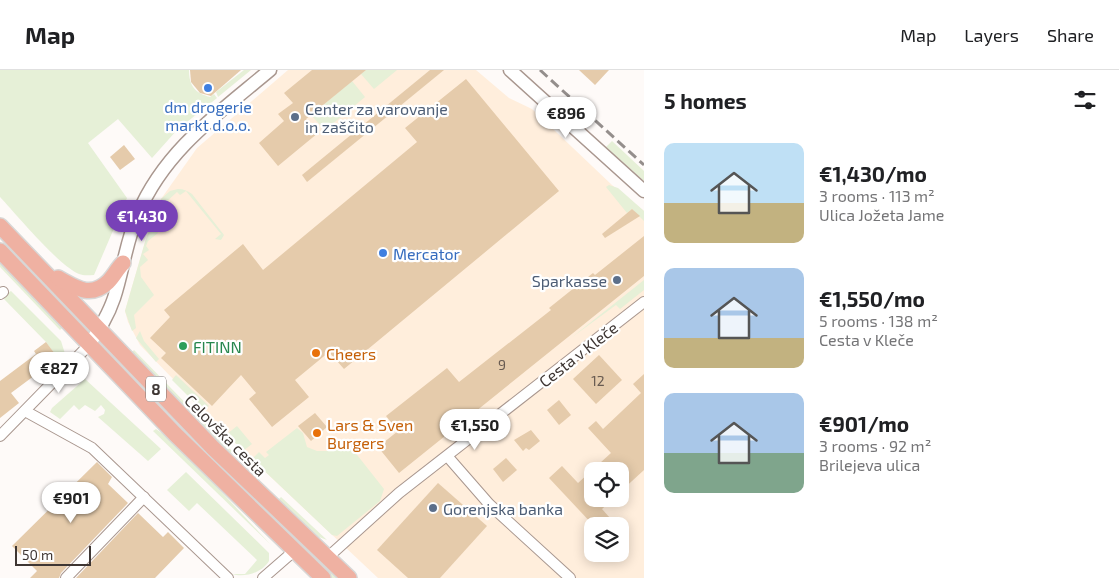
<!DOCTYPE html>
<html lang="en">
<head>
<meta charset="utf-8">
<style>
	:root { --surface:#fff; --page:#f6f6f6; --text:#202124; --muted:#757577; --line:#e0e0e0; --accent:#7841b7 }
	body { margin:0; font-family:"Exo 2",sans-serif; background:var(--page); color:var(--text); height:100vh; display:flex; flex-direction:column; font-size:19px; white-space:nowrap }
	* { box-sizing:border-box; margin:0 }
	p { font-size:16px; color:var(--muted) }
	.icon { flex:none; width:28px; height:28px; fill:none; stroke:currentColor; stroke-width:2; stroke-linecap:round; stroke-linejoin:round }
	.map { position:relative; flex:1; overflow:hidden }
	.details { display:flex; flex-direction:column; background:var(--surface); width:475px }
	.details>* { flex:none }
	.tools { position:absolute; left:584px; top:392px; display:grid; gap:10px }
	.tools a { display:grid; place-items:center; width:45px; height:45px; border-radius:10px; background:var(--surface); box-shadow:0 2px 12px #0003; font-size:25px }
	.scale { position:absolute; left:15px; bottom:12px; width:76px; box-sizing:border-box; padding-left:5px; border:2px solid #3e3633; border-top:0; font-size:14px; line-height:18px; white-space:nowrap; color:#3e3633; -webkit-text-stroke:4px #fff; paint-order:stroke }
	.price { position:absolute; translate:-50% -42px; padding:0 11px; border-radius:18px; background:#fff; color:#222; font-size:16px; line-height:32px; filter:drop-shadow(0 1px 2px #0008) }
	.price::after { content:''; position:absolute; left:50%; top:30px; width:15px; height:11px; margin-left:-8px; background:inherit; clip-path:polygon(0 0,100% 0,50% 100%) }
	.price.selected { background:var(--accent); color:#fff }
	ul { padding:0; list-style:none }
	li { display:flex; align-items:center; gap:15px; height:125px; padding:0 20px }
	li span { display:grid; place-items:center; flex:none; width:140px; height:100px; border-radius:10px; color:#555 }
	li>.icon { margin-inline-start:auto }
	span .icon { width:60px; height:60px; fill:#fffc; stroke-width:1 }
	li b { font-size:21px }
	h2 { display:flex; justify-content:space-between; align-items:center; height:60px; padding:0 20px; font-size:21px }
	header { display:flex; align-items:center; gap:30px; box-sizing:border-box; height:70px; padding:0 25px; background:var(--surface); border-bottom:1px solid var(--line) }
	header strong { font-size:24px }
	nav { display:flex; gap:28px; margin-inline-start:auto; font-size:18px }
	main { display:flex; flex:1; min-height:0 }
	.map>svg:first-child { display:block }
	.industrial { fill:#ffeedc; fill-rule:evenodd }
	.green { fill:#e6f0d7 }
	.building { fill:#e5cbab }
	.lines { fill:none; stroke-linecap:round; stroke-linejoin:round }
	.minor-casing { stroke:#a9978f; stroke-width:12 }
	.tertiary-casing { stroke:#a9978f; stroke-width:15 }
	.primary-casing { stroke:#d8d7d6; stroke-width:18 }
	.minor { stroke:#fff; stroke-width:10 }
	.tertiary { stroke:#fff; stroke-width:12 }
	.primary { stroke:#efb1a2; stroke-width:15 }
	.rail { stroke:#948e8c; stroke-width:3; stroke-dasharray:10 5; stroke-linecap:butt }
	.shop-dot { fill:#3f7fe0; stroke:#fff; stroke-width:2 }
	.service-dot { fill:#5c6f8a; stroke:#fff; stroke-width:2 }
	.leisure-dot { fill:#2e9e5b; stroke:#fff; stroke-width:2 }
	.food-dot { fill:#e8710a; stroke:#fff; stroke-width:2 }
	.labels { text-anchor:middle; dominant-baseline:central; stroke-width:4.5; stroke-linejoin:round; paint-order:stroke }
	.number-label { font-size:14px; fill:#685b51 }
	.shield { fill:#fff; stroke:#787270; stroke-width:1 }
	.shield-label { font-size:15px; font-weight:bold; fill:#3e3633 }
	.shop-label { font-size:16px; fill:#366cbe; stroke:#fff }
	.service-label { font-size:16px; fill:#4e5e75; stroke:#fff; text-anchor:start }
	.leisure-label { font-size:16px; fill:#27864d; stroke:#fff; text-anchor:start }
	.food-label { font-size:16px; fill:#c56008; stroke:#fff; text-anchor:start }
	.street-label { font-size:16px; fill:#3e3633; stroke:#fff }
</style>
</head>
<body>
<header>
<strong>Map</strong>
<nav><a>Map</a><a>Layers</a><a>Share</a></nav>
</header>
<main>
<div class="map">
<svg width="644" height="508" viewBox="0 0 644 508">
	<rect width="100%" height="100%" fill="#fefaf8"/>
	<!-- industrial -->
	<path class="industrial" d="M288,0H476L509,28L532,39L612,115L644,141V508H378L243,381L140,275L128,252L125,241L145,172L161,129L197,78ZM592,401H620V429H592ZM592,456H620V484H592Z"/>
	<!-- green -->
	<g class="green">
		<path d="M0,0H189C189,16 195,23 210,27L214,24L217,28L177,60L152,88L118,49L88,73L127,128L94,205C89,205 84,206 79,204C58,195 17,145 0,127Z"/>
		<path d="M244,0H251L218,27L216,22Z"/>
		<path d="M366,0H397L374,19L361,4Z"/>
		<path d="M352,11L365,27L325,60L311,45Z"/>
		<path d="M612,71L644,101V111L606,77Z"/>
		<path d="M609,115L618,118L644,141V151L632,139L627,143L606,117Z"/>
		<path d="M178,119C184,119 188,121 192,124L224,165L221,170L215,169L221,164L186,121L180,125L177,122L165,133L167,136L161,141L159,152L154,157L158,163L148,171L146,176L149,180L143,184L148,190L140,197L141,207L154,225L134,245L136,258L132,261L125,241L145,172L161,129L170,121Z"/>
		<path d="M0,189L64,256L60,260L0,197Z"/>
		<path d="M644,210V220L620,239L616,235L571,268Z"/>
		<path d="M11,221L61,271L66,287L60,291L46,272L4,229L2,227Z"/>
		<path d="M140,261L144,271L159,289L156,292L136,268Z"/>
		<path d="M134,280L232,381L231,383L216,372L130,284Z"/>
		<path d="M176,305L209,336L202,340L172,310Z"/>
		<path d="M85,309L161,379L148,391L98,347L104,344L105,340L101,335L95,341L85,335L79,340L74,335L60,349L50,342L52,338Z"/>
		<path d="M156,334L340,508H332L243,424Z"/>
		<path d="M237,356L252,374L243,381L227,364Z"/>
		<path d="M297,358L303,363L307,377L317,381H335L340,370L354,381L384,419L380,431L337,466L332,465L252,389L259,382L265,388L269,385L266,382Z"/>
		<path d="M156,359L176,373L271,475L153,361Z"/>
		<path d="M186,402L269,483V491C262,503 244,508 232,504H245L257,490L197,433L189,441L167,420Z"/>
		<path d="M281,427L327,470L319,467L279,429Z"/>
	</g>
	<!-- building -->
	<g class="building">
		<path d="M190,0H241L211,26L200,23L191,12Z"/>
		<path d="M312,0H366L306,49L318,63L278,96L259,73L284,51L278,44L293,33L284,23Z"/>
		<path d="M430,0H444L307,112L302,105Z"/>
		<path d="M579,0H609L595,15Z"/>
		<path d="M466,9L559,121L344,299L329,282L295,310L309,327L272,357L249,329L256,323L241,305L212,336L161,288L166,283L150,268L170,247L164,240L243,174L263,200L417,72L405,58Z"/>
		<path d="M124,75L135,89L120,100L110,87Z"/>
		<path d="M632,139L640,146L605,168L602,164Z"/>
		<path d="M644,166V206L399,403L378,377L398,361L386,346L447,298L459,312L551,240L549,238L579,214L593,203L595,205Z"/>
		<path d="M46,272L58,288L11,323L19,333L0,348V311L36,284L34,281Z"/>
		<path d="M599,285L622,310L596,334L573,309Z"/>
		<path d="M644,304V400L620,422V401H592V429H613L602,439L610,448L601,456H594L549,408L562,396L578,413L611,383L588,358L596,351L603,359L641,323L633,314Z"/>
		<path d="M559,330L571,345L559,355L547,340Z"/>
		<path d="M315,343L327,357L311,371L298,356Z"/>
		<path d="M531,360L540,371L529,380L526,378L523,381L514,370Z"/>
		<path d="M506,388L517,400L503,412L493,399Z"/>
		<path d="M97,392L112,407L108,414L128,433L61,503L59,508H30L37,501L12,476Z"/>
		<path d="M438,413L487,456L440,508H408L377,480Z"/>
		<path d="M138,443L163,467L168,462L184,478L155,508H76Z"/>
	</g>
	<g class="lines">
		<!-- minor casing -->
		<g class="minor-casing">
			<g id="minor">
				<path d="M0,224L3,222"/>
				<path d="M25,341L92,378L228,508"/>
				<path d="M0,366L89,275"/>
				<path d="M448,387L489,434L570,508"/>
				<path d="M327,488L399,423L644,232"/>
				<path d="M66,508L144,427"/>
				<path d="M263,508L294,481"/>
			</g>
		</g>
		<!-- tertiary casing -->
		<g class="tertiary-casing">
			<g id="tertiary">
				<path d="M510,0L644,121"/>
				<path d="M89,275C99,260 108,246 114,228C123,201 126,171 138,144C164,81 220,42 270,0"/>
			</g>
		</g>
		<!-- primary casing -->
		<g class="primary-casing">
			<g id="primary">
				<path d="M0,156L213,378L349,508"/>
				<path d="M0,181L175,364L323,508"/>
				<path d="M58,208C75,217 90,229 108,212C114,206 117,199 123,193"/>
			</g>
		</g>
		<!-- minor -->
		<use href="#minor" class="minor"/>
		<!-- tertiary -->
		<use href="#tertiary" class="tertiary"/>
		<!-- primary -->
		<use href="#primary" class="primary"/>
		<!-- rail -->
		<path class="rail" d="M540,0L644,95"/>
	</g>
	<!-- markers -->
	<g class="shop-dot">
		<circle cx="208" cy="18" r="5"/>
		<circle cx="383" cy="183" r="5"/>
	</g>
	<g class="service-dot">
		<circle cx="295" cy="47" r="5"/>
		<circle cx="617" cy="210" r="5"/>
		<circle cx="433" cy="438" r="5"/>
	</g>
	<circle class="leisure-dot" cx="183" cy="276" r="5"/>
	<g class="food-dot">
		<circle cx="316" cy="283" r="5"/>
		<circle cx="317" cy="363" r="5"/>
	</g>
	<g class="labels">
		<!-- number labels -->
		<g class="number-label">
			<text x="502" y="294">9</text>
			<text x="598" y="310">12</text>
		</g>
		<!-- shield labels -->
		<rect class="shield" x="146" y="306.5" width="20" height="25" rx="4"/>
		<g class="shield-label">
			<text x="156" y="319">8</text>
		</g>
		<!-- shop labels -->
		<g class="shop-label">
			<text x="208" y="36">dm drogerie<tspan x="208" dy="18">markt d.o.o.</tspan></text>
			<text x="393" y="183" text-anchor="start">Mercator</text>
		</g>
		<!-- service labels -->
		<g class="service-label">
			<text x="305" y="38">Center za varovanje<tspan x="305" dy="18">in zaščito</tspan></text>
			<text x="607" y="210" text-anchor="end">Sparkasse</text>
			<text x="443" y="438">Gorenjska banka</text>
		</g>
		<!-- leisure labels -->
		<g class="leisure-label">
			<text x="193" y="276">FITINN</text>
		</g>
		<!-- food labels -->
		<g class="food-label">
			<text x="326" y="283">Cheers</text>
			<text x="327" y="354">Lars &amp; Sven<tspan x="327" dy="18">Burgers</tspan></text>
		</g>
		<!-- street labels -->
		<g class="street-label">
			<text transform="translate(578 284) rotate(-38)">Cesta v Kleče</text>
			<text transform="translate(226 365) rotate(45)">Celovška cesta</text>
		</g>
	</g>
</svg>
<div class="tools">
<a><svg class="icon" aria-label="locate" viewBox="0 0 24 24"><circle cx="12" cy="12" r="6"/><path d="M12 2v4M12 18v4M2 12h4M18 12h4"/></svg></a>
<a><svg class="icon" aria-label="layers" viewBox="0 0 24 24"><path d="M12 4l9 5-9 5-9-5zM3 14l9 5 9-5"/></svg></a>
</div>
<div class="scale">50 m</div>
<b class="price" style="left:566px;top:69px">€896</b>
<b class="price selected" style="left:142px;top:172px">€1,430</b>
<b class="price" style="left:59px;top:324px">€827</b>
<b class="price" style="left:475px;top:381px">€1,550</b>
<b class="price" style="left:71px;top:454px">€901</b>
</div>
<section class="details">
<h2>5 homes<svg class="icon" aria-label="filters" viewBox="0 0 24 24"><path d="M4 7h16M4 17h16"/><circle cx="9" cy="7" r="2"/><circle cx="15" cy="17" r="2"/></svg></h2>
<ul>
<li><span style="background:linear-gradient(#bfe0f5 60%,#c2b280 0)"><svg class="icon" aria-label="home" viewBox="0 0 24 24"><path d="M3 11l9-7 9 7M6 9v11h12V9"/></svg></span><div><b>€1,430/mo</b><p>3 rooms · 113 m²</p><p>Ulica Jožeta Jame</p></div></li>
<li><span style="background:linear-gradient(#a9c7e8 70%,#c2b280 0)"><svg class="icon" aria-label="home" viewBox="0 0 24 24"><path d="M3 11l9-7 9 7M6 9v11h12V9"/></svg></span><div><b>€1,550/mo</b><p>5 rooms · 138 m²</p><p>Cesta v Kleče</p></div></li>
<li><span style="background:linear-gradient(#a9c7e8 60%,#7fa58c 0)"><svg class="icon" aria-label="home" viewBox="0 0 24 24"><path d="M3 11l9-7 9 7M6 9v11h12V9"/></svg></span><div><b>€901/mo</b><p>3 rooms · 92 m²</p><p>Brilejeva ulica</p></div></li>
</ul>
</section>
</main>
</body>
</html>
